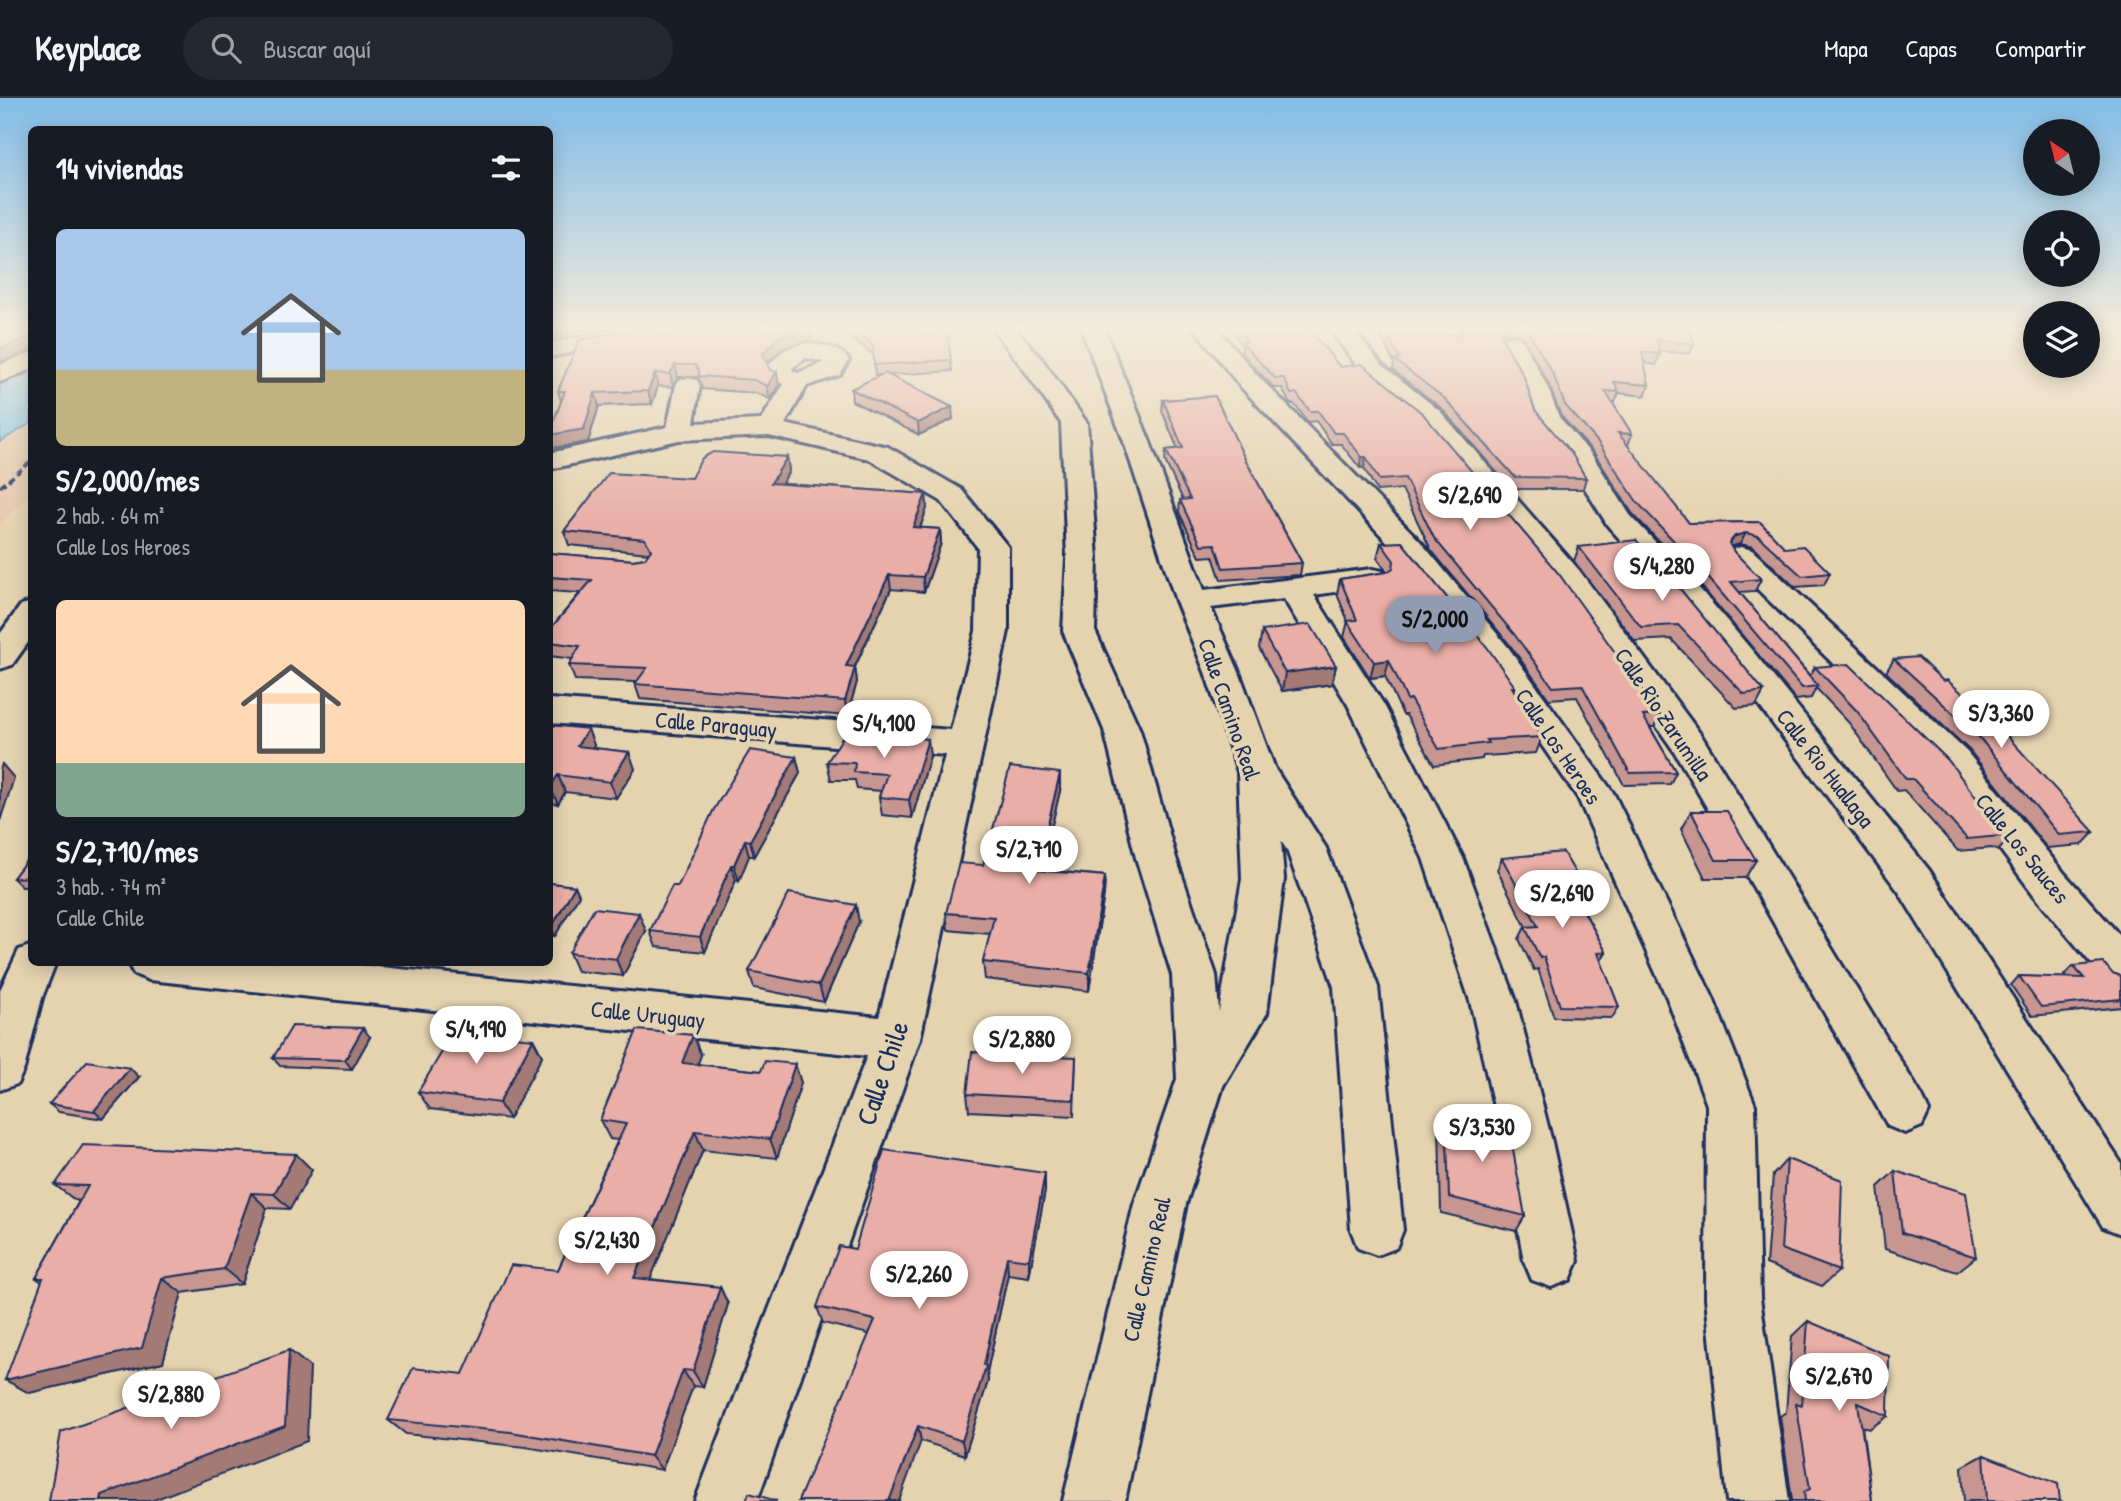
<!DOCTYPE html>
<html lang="es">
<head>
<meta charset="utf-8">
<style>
	:root { --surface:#171b24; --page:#242831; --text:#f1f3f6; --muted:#9ea1a6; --line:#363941; --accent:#919bb2 }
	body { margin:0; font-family:"Patrick Hand",sans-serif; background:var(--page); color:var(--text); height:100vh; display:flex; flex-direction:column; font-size:26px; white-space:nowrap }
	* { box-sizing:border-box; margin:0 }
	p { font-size:23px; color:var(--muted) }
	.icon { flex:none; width:38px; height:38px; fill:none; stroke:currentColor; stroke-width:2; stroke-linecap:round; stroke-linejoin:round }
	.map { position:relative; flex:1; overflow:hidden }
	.side { position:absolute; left:28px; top:28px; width:525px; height:840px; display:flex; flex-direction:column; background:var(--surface); border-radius:10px; box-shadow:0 4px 18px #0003 }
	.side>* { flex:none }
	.needle { width:46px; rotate:325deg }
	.tools { position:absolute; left:2023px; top:21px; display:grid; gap:14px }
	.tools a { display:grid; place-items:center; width:77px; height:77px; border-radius:50%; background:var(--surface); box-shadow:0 4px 18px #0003; font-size:35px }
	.price { position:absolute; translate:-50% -60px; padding:0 16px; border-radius:24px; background:#fff; color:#222; font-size:23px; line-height:46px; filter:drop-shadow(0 2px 4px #0008) }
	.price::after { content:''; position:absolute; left:50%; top:42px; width:21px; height:16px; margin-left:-10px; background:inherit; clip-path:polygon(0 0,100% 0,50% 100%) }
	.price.current { background:var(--accent); color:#111 }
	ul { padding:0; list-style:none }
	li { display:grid; align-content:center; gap:14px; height:371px; padding:0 28px }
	li span { display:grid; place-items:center; height:217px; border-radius:10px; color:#555 }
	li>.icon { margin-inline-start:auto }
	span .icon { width:126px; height:126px; fill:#fffc; stroke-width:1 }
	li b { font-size:30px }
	h2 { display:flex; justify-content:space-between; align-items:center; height:84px; padding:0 28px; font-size:30px }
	header { display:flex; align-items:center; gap:42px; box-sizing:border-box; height:98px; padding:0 35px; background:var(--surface); border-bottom:2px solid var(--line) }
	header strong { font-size:33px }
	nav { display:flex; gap:38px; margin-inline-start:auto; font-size:24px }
	.search { width:490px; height:63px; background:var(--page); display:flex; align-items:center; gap:18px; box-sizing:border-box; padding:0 24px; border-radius:38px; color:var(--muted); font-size:26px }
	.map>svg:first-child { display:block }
	.built { fill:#e6c8ad }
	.water { fill:#87c8e8; stroke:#5c8bb1; stroke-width:2 }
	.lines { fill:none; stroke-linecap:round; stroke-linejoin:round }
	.minor-casing { stroke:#1b2f5e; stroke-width:6 }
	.minor { fill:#e5d3b0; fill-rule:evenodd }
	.rail { stroke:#1b2f5e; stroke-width:3.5; stroke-dasharray:7 3.5; stroke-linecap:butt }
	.wall { fill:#c89690; stroke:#1b2f5e; stroke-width:2 }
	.shaded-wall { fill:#a37a75; stroke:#1b2f5e; stroke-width:2 }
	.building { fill:#e9aea7; stroke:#1b2f5e; stroke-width:2 }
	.labels { text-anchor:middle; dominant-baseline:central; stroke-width:7; stroke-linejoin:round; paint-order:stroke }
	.street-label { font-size:23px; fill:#1b2f5e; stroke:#e5d3b0 }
	.near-street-label { font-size:28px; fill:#1b2f5e; stroke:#e5d3b0 }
</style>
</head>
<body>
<header>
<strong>Keyplace</strong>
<div class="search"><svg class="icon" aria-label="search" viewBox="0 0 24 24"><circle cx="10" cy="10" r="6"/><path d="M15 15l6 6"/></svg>Buscar aquí</div>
<nav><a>Mapa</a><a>Capas</a><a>Compartir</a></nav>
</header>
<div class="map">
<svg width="2121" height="1403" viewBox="0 0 2121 1403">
	<rect width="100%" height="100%" fill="#e5d3b0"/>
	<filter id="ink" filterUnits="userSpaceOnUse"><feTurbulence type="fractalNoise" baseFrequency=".0143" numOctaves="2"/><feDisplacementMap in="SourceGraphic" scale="14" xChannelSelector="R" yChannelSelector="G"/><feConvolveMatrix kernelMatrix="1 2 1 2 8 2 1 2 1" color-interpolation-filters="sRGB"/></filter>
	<g filter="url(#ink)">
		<!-- built -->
		<path class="built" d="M31,328V395L0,426V347Z"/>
		<!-- water -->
		<path class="water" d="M31,272V325L0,344V286Z"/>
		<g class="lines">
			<!-- minor casing -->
			<g class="minor-casing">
				<g id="minor">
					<path d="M623,230H668L665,235L657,237L550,259V245Z"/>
					<path d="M992,230H1015L1041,260L1087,325L1097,460L1095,533L1140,632L1176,760L1216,877L1219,914L1242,781L1238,674L1205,574L1176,503L1124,344L1081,230H1104L1150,344L1204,492L1372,471L1383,473L1388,480L1383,487L1314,497L1384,607L1463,760L1516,903L1552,1044L1578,1163L1570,1182L1551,1189L1532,1182L1524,1163L1502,1044L1470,903L1423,760L1348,607L1284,501L1211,510L1239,574L1275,671L1326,750L1378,889L1403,1132L1396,1150L1377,1157L1358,1150L1351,1132L1334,889L1287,752L1281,743L1284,781L1267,915L1223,988L1186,1106L1125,1403H1063L1134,1106L1177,981L1172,877L1136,760L1104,632L1063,533L1067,460L1061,325L1023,270Z"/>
					<path d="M1194,230H1217L1257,277L1420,443L1508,549L1614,696L1713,900L1755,1007L1760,1200L1789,1403H1727L1706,1200L1707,1007L1667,900L1578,700L1484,563L1398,455L1239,287Z"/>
					<path d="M1329,230H1352L1381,266L1440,313L1579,472L1701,637L1922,998L1929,1013L1922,1028L1905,1035L1888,1028L1758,797L1674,653L1557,486L1422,325L1363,276Z"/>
					<path d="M1434,230H1457L1462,240L1458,245H1442Z"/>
					<path d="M1512,238L1520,240L1524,245L1547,288L1559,319L1592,357L1630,417L1699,490L1755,556L1929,772L2121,1065V1136L2103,1129L1899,794L1731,570L1677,504L1608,428L1570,366L1534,321L1523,288L1500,245L1504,240Z"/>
					<path d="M806,245C821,246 840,250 849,262L840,277L807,288L785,326L888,349L961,391L1008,449V533L920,941L757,1403H695L867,958L149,882L134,876L127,864H330L879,919L945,657L550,625V601L951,632L976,533L978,450L941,403L869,361L769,338L679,342L550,371V355L667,329L676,287L679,282L688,280L697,282L700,287L694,325L761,322L784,286L775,283L767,269L784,252ZM806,260L824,264L798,275L793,273L792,270Z"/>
					<path d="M32,254V271L0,284V267Z"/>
					<path d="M1741,449L1752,452L1967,654L2064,775L2121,839V887L2105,882L2034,797L1941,672L1730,464L1726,458L1730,452Z"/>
					<path d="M32,504V539L12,567L0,571V536L21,507Z"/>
					<path d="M32,847V864H56L42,900L24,971L17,986L0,992V892L19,852Z"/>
				</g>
			</g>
			<!-- minor -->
			<use href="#minor" class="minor"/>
			<!-- rail -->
			<path class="rail" d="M0,389L32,363"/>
		</g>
		<!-- wall -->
		<g class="wall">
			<path d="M639,230H684L683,232L811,238L808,243L782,250L767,265L779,287L770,301L756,295L702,291L700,283L698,279H678L673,289L658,288L652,306L599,308L588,344L553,350L550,341V333L561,303L558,293Z"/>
			<path d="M843,230H939L951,262L952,273L888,277L953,321L919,337L852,303L851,291L881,277H875L874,257L844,235Z"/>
			<path d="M1231,230H1308L1340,269L1660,617L1654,629H1650L1676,674L1670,686L1624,687L1577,599L1549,601L1510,547L1431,452L1402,391L1377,393L1364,370H1360L1341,346H1332L1316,323L1308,324L1294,306H1290L1282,290H1274L1243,257L1242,254V248Z"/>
			<path d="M1377,230H1440L1442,236L1460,237L1462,235L1460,230H1690L1694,246L1690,256L1659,253L1660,256L1656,267L1644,265L1649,287L1645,298L1619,295L1615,304H1612L1632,336L1628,347H1627L1689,425L1760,424L1785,450L1830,475L1824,487L1795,489L1753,449L1740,446L1731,449L1734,454L1761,481L1755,493L1739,494L1810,578L1815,569L2008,742L1998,753L1992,750L1958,753L1904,692L1897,693L1849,625L1816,590L1811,600L1796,602L1701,488L1632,415L1594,355L1561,318L1549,287L1522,238L1513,235L1503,237L1502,239L1535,312L1586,380L1583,391H1511L1442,311L1393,272L1394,265Z"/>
			<path d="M1163,302L1246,363L1302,465L1300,477L1221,482L1213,458L1200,459L1179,414L1180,402H1183L1165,363L1166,352L1178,351L1162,313Z"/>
			<path d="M787,359L789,373L782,386L926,396L927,410L920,430L940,431L941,445L924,494L891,491L855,569L857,584L847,618L640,601L635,586L636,584L575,582L569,567L573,561L550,558V531L580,495L550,493V455L633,462L645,460L649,455L569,447L564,433L691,380Z"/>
			<path d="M1381,445L1515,589L1514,592L1542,639L1536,655L1483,658L1482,661L1434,667L1406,617H1403L1385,578L1370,580L1344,539L1348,523L1337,496L1340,481L1387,474L1377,460Z"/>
			<path d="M1579,449L1764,593L1756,608L1736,610L1671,541L1635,543L1574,463Z"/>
			<path d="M1262,533L1336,568L1332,586L1282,593L1259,550Z"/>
			<path d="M1894,561L2094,734L2082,747L2047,750L1969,652L1886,574Z"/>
			<path d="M550,627L594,647L593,650L629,654L635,671L616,700L565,694L558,706L550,705Z"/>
			<path d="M930,658L912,720L882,717L879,699L881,693L857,691L855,682H831L827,664Z"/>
			<path d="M796,659L800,675L754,758H749L739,783L736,782L705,854L656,849L650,833L678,788Z"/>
			<path d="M1060,693L1041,772L1105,778L1104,796L1089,893L985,881L983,864L990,836L948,832L946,815L983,767Z"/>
			<path d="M1691,713L1756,762L1745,780H1705L1681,731Z"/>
			<path d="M32,755V789H22L13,780Z"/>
			<path d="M1502,760L1583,788L1577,800L1606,854L1601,863L1619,909L1612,920L1554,919L1538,871L1534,872L1519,841L1525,829H1526L1497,772Z"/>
			<path d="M550,785L575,788L579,797L555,838H550Z"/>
			<path d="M859,824L824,904L754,890L749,873Z"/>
			<path d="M646,833L623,878L577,873L569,855Z"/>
			<path d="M2073,868L2112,875L2121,878V909L2032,918L2011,887L2019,878L2067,880L2064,877Z"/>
			<path d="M370,939L352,971L280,968L273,960Z"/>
			<path d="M533,941L542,958L509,1021L430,1011L418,994Z"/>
			<path d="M701,957L697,966L761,973L795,966L801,985L777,1060L703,1052L650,1181L720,1189L728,1206L703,1289L693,1288L662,1372L526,1349L406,1336L388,1322L463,1276L558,1172L618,1042L610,1041L600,1022Z"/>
			<path d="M1076,959L1074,1018L969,1013L967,996Z"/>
			<path d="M139,979L103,1021L59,1014L49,1006Z"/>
			<path d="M1446,1012L1525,1118L1516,1133L1441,1115L1439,1029Z"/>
			<path d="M1787,1061L1839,1173L1822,1188L1766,1166L1773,1077Z"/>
			<path d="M312,1072L290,1111L267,1110L242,1186L182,1195L163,1264L29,1295L42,1184L36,1180L79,1103L75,1102L55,1087Z"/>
			<path d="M1895,1073L1976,1159L1957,1174L1885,1151L1878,1089Z"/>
			<path d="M1045,1093L1029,1179L1008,1176L987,1274L988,1283L965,1357L921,1343L869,1236L823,1225L817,1209L855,1151Z"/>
			<path d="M1808,1223L1888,1318L1869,1331L1862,1328L1872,1403H1790L1792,1402L1780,1318L1786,1314L1792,1238Z"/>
			<path d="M1984,1357L2060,1403H1964L1962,1369Z"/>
		</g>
		<!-- shaded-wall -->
		<g class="shaded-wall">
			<path d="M550,230H610L591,234L590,230L550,240Z"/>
			<path d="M807,230H810L811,238L808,243L782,250L765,267L763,255L780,238Z"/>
			<path d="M1504,230H1514L1513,235L1503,237L1498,246L1500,236Z"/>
			<path d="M32,237V252L0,264V251Z"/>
			<path d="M675,267L678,279L673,289L670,276Z"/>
			<path d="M777,274L779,287L770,301L767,288Z"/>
			<path d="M655,275L658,288L652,306L648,293Z"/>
			<path d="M595,295L599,308L588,344L553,350L550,341V337Z"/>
			<path d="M952,309L953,321L919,337L918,325Z"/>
			<path d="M787,359L789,373L774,399L771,385Z"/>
			<path d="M1362,359H1366L1364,370H1360Z"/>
			<path d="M926,396L927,410L915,444L913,429Z"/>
			<path d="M940,431L941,445L924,494L923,479Z"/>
			<path d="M1746,435L1740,446L1729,449V445L1735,438Z"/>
			<path d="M889,477L891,491L848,583L846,568Z"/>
			<path d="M1389,562L1385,578L1370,580L1374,564Z"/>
			<path d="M1336,568L1332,586L1282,593L1285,575Z"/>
			<path d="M855,569L857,584L847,618L845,603Z"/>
			<path d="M588,631L594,647L583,665L577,648Z"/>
			<path d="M928,641L930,658L912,720L909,702Z"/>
			<path d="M629,654L635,671L616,700L610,684Z"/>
			<path d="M796,659L800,675L754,758L750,743Z"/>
			<path d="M2,666L14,680L0,723V672Z"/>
			<path d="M1060,675V693L1037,790V772Z"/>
			<path d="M558,677L565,694L558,706L550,689Z"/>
			<path d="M745,742L749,758L739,783L734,767Z"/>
			<path d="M731,767L736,782L705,854L700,839Z"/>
			<path d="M1105,778L1104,796L1089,893V875Z"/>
			<path d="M575,788L579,797L555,838L551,830Z"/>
			<path d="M856,807L859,824L824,904L819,887Z"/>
			<path d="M639,815L646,833L623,878L616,861Z"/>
			<path d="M363,930L370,939L352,971L345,962Z"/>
			<path d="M693,937L701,957L691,984L682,965Z"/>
			<path d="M533,941L542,958L509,1021L499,1005Z"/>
			<path d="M795,966L801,985L777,1060L770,1041Z"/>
			<path d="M130,970L139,979L103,1021L94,1013Z"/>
			<path d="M695,1033L703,1052L644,1197L634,1180Z"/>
			<path d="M296,1056L312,1072L290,1111L274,1096Z"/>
			<path d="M1045,1075V1093L1029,1179V1162Z"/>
			<path d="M251,1095L267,1110L242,1186L224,1171Z"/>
			<path d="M1007,1159L1008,1176L987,1274L988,1283L965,1357L962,1343L984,1267Z"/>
			<path d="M162,1180L182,1195L163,1264L29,1295L5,1282Z"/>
			<path d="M720,1189L728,1206L703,1289L693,1273Z"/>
			<path d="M289,1252L310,1269L307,1343L151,1403H101L102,1397Z"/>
			<path d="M683,1272L693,1288L662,1372L651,1358Z"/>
			<path d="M918,1328L921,1343L899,1403H889Z"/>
		</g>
		<!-- building -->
		<g class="building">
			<path d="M26,230H32V237L25,241L0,251V232L25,233Z"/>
			<path d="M639,230H676L675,233L807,230L780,238L763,255L770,272L777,274L767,288L754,282L699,278V273L695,267H675L670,276L655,275L648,293L595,295L584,331L550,337V333L565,293H558L579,242Z"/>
			<path d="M850,230H939L948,240L951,262L874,267L873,247Z"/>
			<path d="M1238,230H1308L1340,269L1362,266L1423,316L1559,476L1660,617L1643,618L1676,674L1630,675L1582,587L1553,589L1514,536L1434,440L1405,380L1379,382L1366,359H1362L1343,335H1334L1318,313H1310L1296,295L1291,296L1284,280H1275L1244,247L1243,244H1247Z"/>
			<path d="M1384,230H1440L1442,236L1460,237L1466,230H1504L1500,236L1524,279L1535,312L1572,356L1586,380L1515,379L1445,301L1395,262L1400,261Z"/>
			<path d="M1526,230H1690L1694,246L1657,242L1660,256L1642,254L1649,287L1614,284L1619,294L1605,293L1632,336L1618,335L1689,425L1760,424L1785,450L1803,448L1830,475L1802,478L1758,438L1746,435L1735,438L1729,445L1734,454L1761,481L1731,484L1818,588L1802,590L1706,477L1637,404L1598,344L1565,307L1553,276Z"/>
			<path d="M885,275L952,309L918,325L851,291Z"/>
			<path d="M1215,298L1246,363L1302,465L1223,470L1215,446L1201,447L1180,402L1190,401L1166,352L1183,350L1163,302Z"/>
			<path d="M713,354L787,359L771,385L926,396L913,429L940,431L923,479L889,477L846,568L855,569L845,603L635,586L647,570L569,567L580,548L550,544V531L592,482L550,479V455L633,462L645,460L651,452L645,441L564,433L609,375L691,380L702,360Z"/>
			<path d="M1636,442L1681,492L1764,593L1744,596L1678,527L1641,529L1579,449Z"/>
			<path d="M1402,444L1487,549L1515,589H1512L1542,639L1486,642L1488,645L1439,651L1410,601L1407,602L1389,562L1374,564L1347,523L1357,522L1340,481L1387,474L1393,470L1394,463L1381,445Z"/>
			<path d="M1310,526L1336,568L1285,575L1262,533Z"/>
			<path d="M1918,559L1943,583L1947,582L1990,619L2094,734L2059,737L1979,639L1894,561Z"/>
			<path d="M1849,566L1948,662L2008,742L2001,738L1967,741L1913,681H1906L1857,613L1815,569Z"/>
			<path d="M550,627L588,631L577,648L629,654L610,684L558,677L550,689Z"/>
			<path d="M846,634L928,641L909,702L879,699L887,676L854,674L855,665L827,664Z"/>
			<path d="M750,652L796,659L750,743L745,742L734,767H731L700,839L650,833L672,788H678L713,713Z"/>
			<path d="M1010,669L1060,675L1037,772L1105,778L1089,875L983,864L994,819L946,815L959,765L983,767Z"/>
			<path d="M1691,713H1727L1756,762H1716Z"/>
			<path d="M1563,754L1583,788L1571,790L1606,854L1598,855L1619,909L1560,908L1544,859L1540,860L1525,829L1538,828L1502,760Z"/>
			<path d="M32,755V779L13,780Z"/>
			<path d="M550,785L575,788L551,830L550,829Z"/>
			<path d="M789,795L856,807L819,887L749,873Z"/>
			<path d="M594,810L639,815L616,861L569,855Z"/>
			<path d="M2104,865L2112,875L2121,878V901L2041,909L2019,878L2084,880L2073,868Z"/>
			<path d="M292,928L363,930L345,962L273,960Z"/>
			<path d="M455,932L533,941L499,1005L418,994Z"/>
			<path d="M637,932L693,937L682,965L761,973L765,963L795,966L770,1041L695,1033L634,1180L720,1189L693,1273L683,1272L651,1358L511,1334L388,1322L413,1270L463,1276L511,1167L558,1172L626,1026L600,1022Z"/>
			<path d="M972,954L1076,959L1074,1002L967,996Z"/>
			<path d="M87,963L130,970L94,1013L49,1006Z"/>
			<path d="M1446,1012L1509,1030L1525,1118L1449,1099Z"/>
			<path d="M83,1047L296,1056L274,1096L251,1095L224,1171L162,1180L142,1250L5,1282L43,1180H36L88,1088L55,1087Z"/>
			<path d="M884,1052L1045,1075L1029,1162L1007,1159L984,1267L986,1268L962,1343L918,1328L889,1403H798L875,1222L817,1209L839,1148L855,1151Z"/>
			<path d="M1787,1061L1842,1082L1839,1173L1781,1151Z"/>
			<path d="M1895,1073L1966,1095L1976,1159L1902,1135Z"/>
			<path d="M1808,1223L1889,1258L1888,1318L1858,1305L1872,1403H1805L1804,1394L1810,1391L1796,1305L1802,1307Z"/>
			<path d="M289,1252L285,1328L102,1397L101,1403H49L61,1334Z"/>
			<path d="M1984,1357L2058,1386L2060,1403H1987Z"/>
			<path d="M749,1395L777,1403H746Z"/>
		</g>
	</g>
	<!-- sky -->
	<linearGradient id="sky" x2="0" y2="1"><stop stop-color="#81bce8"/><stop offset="0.54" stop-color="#f3ebdb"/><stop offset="1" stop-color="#f3ebdb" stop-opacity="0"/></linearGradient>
	<rect width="2121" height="427" fill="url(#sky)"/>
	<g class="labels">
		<!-- street labels -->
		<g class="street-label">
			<text transform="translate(1230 611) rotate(71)">Calle Camino Real</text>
			<text transform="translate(1664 616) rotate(56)">Calle Rio Zarumilla</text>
			<text transform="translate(716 626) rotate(5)">Calle Paraguay</text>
			<text transform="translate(1559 648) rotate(56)">Calle Los Heroes</text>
			<text transform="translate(1826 670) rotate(52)">Calle Rio Huallaga</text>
			<text transform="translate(2023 750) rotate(51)">Calle Los Sauces</text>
			<text transform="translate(648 916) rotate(6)">Calle Uruguay</text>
			<text transform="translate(1146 1171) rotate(-77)">Calle Camino Real</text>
		</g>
		<!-- near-street labels -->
		<g class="near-street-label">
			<text transform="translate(882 975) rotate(-71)">Calle Chile</text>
		</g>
	</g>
</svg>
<div class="tools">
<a><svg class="needle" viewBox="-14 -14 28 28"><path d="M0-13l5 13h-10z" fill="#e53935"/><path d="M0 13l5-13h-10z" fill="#9ea1a6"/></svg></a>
<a><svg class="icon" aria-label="locate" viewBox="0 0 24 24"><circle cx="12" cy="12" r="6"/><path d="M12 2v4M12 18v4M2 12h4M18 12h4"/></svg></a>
<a><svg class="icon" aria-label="layers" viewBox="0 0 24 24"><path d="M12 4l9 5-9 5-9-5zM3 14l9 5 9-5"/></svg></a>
</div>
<b class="price" style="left:1470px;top:434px">S/2,690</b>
<b class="price" style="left:1662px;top:505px">S/4,280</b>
<b class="price current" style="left:1435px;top:558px">S/2,000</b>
<b class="price" style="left:2001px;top:652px">S/3,360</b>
<b class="price" style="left:884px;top:662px">S/4,100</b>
<b class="price" style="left:1029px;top:788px">S/2,710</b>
<b class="price" style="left:1562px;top:832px">S/2,690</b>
<b class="price" style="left:476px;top:968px">S/4,190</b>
<b class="price" style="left:1022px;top:978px">S/2,880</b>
<b class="price" style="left:1482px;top:1066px">S/3,530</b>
<b class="price" style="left:607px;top:1179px">S/2,430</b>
<b class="price" style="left:919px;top:1213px">S/2,260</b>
<b class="price" style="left:1839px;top:1315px">S/2,670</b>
<b class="price" style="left:171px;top:1333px">S/2,880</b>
<section class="side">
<h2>14 viviendas<svg class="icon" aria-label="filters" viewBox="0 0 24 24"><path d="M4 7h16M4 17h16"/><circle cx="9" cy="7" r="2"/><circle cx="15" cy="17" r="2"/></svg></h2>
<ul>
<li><span style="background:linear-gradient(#a9c7e8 65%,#c2b280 0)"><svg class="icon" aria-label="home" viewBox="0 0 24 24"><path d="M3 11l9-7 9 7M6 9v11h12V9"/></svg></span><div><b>S/2,000/mes</b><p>2 hab. · 64 m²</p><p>Calle Los Heroes</p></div></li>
<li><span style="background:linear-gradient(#ffd9b3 75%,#7fa58c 0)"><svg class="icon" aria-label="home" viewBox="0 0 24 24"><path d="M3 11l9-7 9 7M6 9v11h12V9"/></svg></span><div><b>S/2,710/mes</b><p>3 hab. · 74 m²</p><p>Calle Chile</p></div></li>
</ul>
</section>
</div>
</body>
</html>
